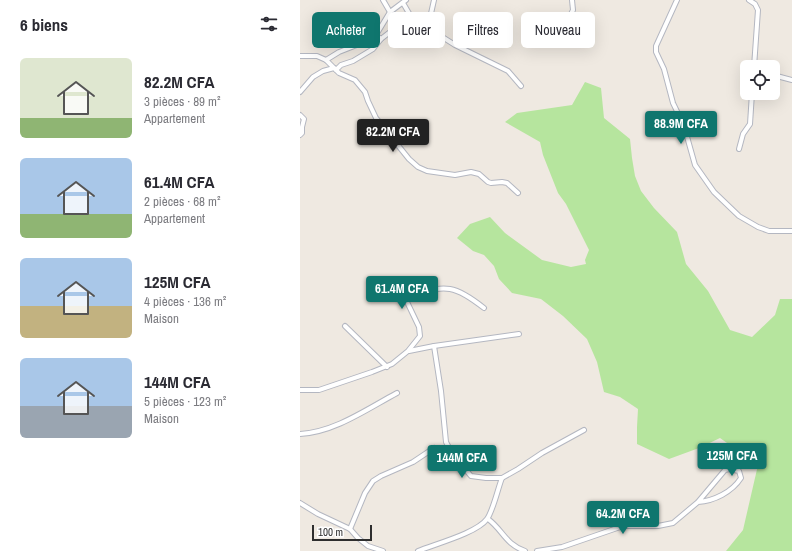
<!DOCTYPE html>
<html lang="fr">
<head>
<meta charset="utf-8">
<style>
	:root { --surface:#fff; --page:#f7f7f7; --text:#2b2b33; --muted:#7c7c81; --accent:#0f766e }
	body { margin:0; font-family:"Archivo Narrow",sans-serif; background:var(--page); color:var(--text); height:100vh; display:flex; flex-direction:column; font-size:15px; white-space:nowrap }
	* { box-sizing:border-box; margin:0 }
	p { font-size:13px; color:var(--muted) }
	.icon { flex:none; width:22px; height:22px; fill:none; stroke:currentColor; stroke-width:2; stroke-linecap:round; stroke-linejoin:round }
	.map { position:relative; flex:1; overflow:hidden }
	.sheet { display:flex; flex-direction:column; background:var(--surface); width:300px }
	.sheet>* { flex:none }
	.hud { position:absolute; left:12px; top:12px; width:380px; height:36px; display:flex; gap:8px }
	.controls { position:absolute; left:440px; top:60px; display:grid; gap:8px }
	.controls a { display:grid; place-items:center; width:40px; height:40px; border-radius:6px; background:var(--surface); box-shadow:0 4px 16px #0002; font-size:20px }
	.scale { position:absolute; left:12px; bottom:10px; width:60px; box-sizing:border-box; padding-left:4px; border:2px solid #2e2e2e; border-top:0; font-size:11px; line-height:14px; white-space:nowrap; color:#2e2e2e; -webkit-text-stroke:3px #fff; paint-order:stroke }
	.price { position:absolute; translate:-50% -34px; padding:0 9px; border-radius:4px; background:var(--accent); color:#fff; font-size:13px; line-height:26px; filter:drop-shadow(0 1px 2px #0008) }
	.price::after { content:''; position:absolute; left:50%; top:24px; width:12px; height:9px; margin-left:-6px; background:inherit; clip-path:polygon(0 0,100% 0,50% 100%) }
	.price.selected { background:#222; color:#fff }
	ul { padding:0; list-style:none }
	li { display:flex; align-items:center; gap:12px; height:100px; padding:0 20px }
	li span { display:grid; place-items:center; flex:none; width:112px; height:80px; border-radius:6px; color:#555 }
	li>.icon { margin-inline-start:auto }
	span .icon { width:48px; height:48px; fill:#fffc; stroke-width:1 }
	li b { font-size:17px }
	h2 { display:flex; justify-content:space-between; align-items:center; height:48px; padding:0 20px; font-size:17px }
	.pill { padding:0 14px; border-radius:6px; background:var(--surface); box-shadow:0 4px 16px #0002; font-size:14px; line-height:36px }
	.pill.selected { background:var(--accent); color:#fff }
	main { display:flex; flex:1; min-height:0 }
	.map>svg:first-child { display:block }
	.green { fill:#b6e59e }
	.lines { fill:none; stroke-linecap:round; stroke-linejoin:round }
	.street-casing { stroke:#b4b7c1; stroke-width:6 }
	.street { stroke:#fff; stroke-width:4 }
</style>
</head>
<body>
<main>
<section class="sheet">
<h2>6 biens<svg class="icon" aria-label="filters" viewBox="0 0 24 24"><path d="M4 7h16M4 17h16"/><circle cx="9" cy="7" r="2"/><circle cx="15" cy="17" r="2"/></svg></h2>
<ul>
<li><span style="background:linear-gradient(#dfe7d0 75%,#8fb573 0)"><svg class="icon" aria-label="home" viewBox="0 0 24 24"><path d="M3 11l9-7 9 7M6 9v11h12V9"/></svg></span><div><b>82.2M CFA</b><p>3 pièces · 89 m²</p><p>Appartement</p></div></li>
<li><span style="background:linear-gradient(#a9c7e8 70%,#8fb573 0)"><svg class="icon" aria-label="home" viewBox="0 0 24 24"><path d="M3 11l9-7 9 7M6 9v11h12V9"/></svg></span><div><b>61.4M CFA</b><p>2 pièces · 68 m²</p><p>Appartement</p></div></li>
<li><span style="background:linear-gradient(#a9c7e8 60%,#c2b280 0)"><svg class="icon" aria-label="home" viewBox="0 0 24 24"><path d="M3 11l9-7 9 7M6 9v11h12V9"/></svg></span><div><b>125M CFA</b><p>4 pièces · 136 m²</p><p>Maison</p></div></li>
<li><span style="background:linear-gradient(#a9c7e8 60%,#9aa5b1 0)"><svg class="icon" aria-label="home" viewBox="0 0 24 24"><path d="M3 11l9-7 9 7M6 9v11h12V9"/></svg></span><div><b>144M CFA</b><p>5 pièces · 123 m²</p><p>Maison</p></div></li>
</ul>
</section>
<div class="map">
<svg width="492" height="551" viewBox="0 0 492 551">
	<rect width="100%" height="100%" fill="#efe9e1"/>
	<!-- green -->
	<path class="green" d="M285,82L301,88L304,118L330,139L332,158L335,176L341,191L354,208L377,232L386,264L408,291L430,330L452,337L475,315L480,299H492V551H426L443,530L458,465L420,438L399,448L369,459L337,444V427L338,409L320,397L304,392L297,362L287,339L263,316L241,299L212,293L199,279L194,266L184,255L173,251L157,238L170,224L190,217L205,233L242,260L271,267L286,264L285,260L289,250L266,204L258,193L243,155L240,142L205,122L217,113L272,105Z"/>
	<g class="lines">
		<!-- street casing -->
		<g class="street-casing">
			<g id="street">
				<path d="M83,0L90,12"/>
				<path d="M377,0L356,46V52L364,69L373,103L384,126L395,165L414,192L439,216L458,227L469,231H492"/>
				<path d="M449,0L455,4L458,10L454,67"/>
				<path d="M103,3L117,27"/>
				<path d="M270,16L273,10L272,0"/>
				<path d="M128,27L134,0"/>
				<path d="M76,35L90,12L106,0"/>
				<path d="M0,56H17L26,60L39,73L55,80L65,92L68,101L76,118L109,159L118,167L127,171L155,175L171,172L179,174L188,182L191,183L202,182L207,183L218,193"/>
				<path d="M26,60L39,52L72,39L76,35L81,39L90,32L100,27L125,26L155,45L208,71L221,86"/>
				<path d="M36,70L41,65L53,61L73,49L81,39"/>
				<path d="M473,75L492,80"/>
				<path d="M0,92L13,77L23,71L34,68"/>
				<path d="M0,115L4,119L2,127V133L0,135"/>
				<path d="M439,149L443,134L450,124L452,93"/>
				<path d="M105,296C144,287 150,281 184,308"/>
				<path d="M45,326L87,367"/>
				<path d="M134,346L141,391L146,442L153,455L171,476L186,478H202L218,469L242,453L284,430"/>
				<path d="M109,351L134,346L219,334"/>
				<path d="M0,390H19L72,372L92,364L108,351L120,336L119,327L97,281"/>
				<path d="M0,434C35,432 67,409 97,393"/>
				<path d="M0,503L18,514L50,529L58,538L68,546L83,551"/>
				<path d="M188,519C203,530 205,544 225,551"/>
				<path d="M50,529L65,493L73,481L81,476L113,462L134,448"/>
				<path d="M118,551C135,544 177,533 187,519C193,511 198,488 202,478"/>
				<path d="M237,551L262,547L323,526H358L373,523L398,502L425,470L429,469L439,471L441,478C432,492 414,501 398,502"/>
			</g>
		</g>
		<!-- street -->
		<use href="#street" class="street"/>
	</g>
</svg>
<div class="controls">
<a><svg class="icon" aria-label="locate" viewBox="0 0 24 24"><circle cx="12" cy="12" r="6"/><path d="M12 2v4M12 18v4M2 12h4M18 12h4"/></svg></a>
</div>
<div class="scale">100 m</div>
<b class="price" style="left:381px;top:145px">88.9M CFA</b>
<b class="price selected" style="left:93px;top:153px">82.2M CFA</b>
<b class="price" style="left:102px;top:310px">61.4M CFA</b>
<b class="price" style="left:432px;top:477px">125M CFA</b>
<b class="price" style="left:162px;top:479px">144M CFA</b>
<b class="price" style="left:323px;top:535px">64.2M CFA</b>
<div class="hud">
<a class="pill selected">Acheter</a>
<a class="pill">Louer</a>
<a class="pill">Filtres</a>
<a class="pill">Nouveau</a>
</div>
</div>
</main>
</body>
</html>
